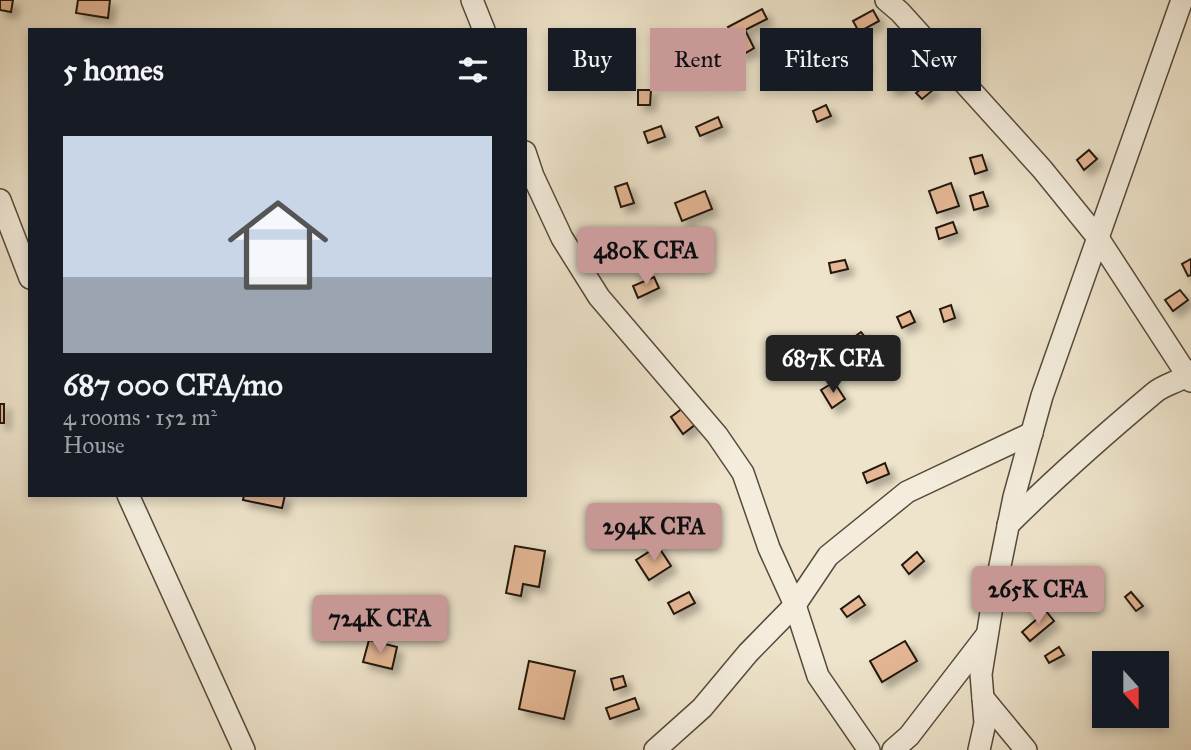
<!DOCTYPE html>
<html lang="en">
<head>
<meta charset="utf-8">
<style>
	:root { --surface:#171b24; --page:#20242c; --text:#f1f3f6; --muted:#9ea1a6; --accent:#c59692 }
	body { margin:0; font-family:"IM FELL Great Primer",serif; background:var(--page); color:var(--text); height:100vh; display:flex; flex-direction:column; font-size:26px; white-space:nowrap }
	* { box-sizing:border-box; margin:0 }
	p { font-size:23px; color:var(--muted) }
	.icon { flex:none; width:38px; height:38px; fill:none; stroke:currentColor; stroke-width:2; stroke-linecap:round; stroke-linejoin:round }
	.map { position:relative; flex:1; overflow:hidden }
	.sheet { position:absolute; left:28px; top:28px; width:499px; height:469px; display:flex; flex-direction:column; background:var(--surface); border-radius:0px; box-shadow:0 4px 10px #0003 }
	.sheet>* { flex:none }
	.hud { position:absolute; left:548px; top:28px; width:537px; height:63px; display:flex; gap:14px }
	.needle { width:46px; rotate:159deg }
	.controls { position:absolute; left:1092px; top:651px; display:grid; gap:14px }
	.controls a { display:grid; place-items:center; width:77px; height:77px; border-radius:0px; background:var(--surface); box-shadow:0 4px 10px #0003; font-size:35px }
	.price { position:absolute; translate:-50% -60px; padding:0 16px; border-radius:7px; background:var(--accent); color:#111; font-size:23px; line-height:46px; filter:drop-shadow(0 2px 4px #0008) }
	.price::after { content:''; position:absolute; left:50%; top:42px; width:21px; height:16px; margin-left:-10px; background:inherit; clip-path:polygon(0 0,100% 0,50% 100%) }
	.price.current { background:#222; color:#fff }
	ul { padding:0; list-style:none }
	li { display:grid; align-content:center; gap:14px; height:371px; padding:0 35px }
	li span { display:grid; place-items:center; height:217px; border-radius:0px; color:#555 }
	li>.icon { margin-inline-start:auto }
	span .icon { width:126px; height:126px; fill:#fffc; stroke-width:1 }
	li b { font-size:30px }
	h2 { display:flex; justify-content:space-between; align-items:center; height:84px; padding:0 35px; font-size:30px }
	.tag { padding:0 24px; border-radius:0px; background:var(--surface); box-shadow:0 4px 10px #0003; font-size:24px; line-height:63px }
	.tag.current { background:var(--accent); color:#111 }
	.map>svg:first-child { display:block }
	.building { fill:#e5b795; stroke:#23170c; stroke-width:2; filter:url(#shadow) }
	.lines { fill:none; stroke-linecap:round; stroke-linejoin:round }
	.street-casing { stroke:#564a3c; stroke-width:24 }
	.street { stroke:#f4eddd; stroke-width:21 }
</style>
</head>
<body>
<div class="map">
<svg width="1191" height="750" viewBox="0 0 1191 750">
	<defs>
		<filter id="shadow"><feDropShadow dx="6" dy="6" stdDeviation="3.5" flood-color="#0004"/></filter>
	</defs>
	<rect width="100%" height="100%" fill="#eee4cb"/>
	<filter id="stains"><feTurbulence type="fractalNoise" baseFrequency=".00286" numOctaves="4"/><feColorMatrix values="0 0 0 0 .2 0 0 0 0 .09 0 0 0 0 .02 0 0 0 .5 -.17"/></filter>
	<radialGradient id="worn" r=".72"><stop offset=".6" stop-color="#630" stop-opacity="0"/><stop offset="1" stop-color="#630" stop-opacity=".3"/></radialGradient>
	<!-- building -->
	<g class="building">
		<path d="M0,0H13L11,12L0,10Z"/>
		<path d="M78,0H110L108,18L76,13Z"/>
		<path d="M762,9L767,19L745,30L754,48L742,55L728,27Z"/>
		<path d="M873,10L879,21L859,32L853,21Z"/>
		<path d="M783,46L788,58L774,64L769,52Z"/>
		<path d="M861,53L865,65L852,70L848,57Z"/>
		<path d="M898,74L902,86L891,89L888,77Z"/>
		<path d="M927,84L933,90L922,99L916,93Z"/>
		<path d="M638,90H651L650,105H638Z"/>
		<path d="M826,105L831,116L817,122L813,111Z"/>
		<path d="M718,117L722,127L700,136L696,127Z"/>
		<path d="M661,126L665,137L648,143L644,132Z"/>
		<path d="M1089,150L1097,159L1084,170L1077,160Z"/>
		<path d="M982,155L987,170L975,174L970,158Z"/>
		<path d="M627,183L634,203L621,207L615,187Z"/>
		<path d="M951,183L959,206L937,213L929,191Z"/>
		<path d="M705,191L712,209L682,221L675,203Z"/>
		<path d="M983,192L988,206L974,210L970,196Z"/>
		<path d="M953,222L957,233L939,239L936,228Z"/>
		<path d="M1191,259V275L1188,276L1182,264Z"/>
		<path d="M845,260L848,269L831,273L829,263Z"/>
		<path d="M654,277L659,288L638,298L633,286Z"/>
		<path d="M1180,290L1188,300L1173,311L1165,300Z"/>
		<path d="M951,305L955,318L944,322L940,309Z"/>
		<path d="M910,311L915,322L902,328L897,317Z"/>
		<path d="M861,332L869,342L854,353L846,343Z"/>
		<path d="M834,382L845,399L832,408L821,390Z"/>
		<rect x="0" y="404" width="4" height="19"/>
		<path d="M683,408L696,424L683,434L671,417Z"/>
		<path d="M885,463L889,474L867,483L863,473Z"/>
		<path d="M244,495H285L282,508L243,500Z"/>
		<path d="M515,546L545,551L539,587L523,584L521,596L506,593Z"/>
		<path d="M658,546L671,566L649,580L636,560Z"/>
		<path d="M917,552L924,561L909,574L902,565Z"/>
		<path d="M689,592L695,603L674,614L668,603Z"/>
		<path d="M1131,592L1143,606L1136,611L1125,597Z"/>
		<path d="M859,596L865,605L847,617L841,609Z"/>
		<path d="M1046,611L1054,621L1030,641L1022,632Z"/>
		<path d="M369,640L397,647L392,669L363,662Z"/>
		<path d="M905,641L917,661L882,682L870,661Z"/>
		<path d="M1059,647L1064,655L1049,663L1045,656Z"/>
		<path d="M529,661L575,671L564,719L519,709Z"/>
		<path d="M623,676L626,686L614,690L611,679Z"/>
		<path d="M635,698L639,709L610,719L606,708Z"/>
	</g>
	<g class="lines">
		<!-- street casing -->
		<g class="street-casing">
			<g id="street">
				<path d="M472,0L484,30"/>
				<path d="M886,0L900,12L1042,169L1098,238L1191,381"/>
				<path d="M525,152L533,176L562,238L599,297L717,435L743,473L769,548L795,605L818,676L869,750"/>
				<path d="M0,200L30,278"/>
				<path d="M128,495L244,750"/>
				<path d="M1008,525C1055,478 1104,435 1154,393C1165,383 1183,382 1191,371"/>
				<path d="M983,698L1026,750"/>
				<path d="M655,750L702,708L748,653L795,605L828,556L907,492L1032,433"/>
				<path d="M893,750L909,736L986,636"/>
				<path d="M979,750L985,723L981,674L993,600L1014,497L1042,396L1182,0"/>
			</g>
		</g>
		<!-- street -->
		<use href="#street" class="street"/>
	</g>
	<rect width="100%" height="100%" filter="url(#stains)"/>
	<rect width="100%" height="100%" fill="url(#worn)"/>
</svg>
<div class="controls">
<a><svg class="needle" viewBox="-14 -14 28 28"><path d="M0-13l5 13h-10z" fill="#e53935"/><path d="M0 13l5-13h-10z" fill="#9ea1a6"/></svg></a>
</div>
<b class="price" style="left:646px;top:287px">480K CFA</b>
<b class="price current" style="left:833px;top:395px">687K CFA</b>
<b class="price" style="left:654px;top:563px">294K CFA</b>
<b class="price" style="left:1038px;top:626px">265K CFA</b>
<b class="price" style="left:380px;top:655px">724K CFA</b>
<div class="hud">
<a class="tag">Buy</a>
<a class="tag current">Rent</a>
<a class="tag">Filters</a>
<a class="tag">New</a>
</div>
<section class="sheet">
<h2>5 homes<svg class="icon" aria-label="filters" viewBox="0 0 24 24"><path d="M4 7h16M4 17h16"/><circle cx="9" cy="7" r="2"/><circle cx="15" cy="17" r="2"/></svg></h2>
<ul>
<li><span style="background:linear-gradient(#c9d6e8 65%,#9aa5b1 0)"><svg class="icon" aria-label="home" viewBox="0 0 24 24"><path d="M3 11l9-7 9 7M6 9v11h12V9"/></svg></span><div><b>687 000 CFA/mo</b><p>4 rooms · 152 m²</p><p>House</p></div></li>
</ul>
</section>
</div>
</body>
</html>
